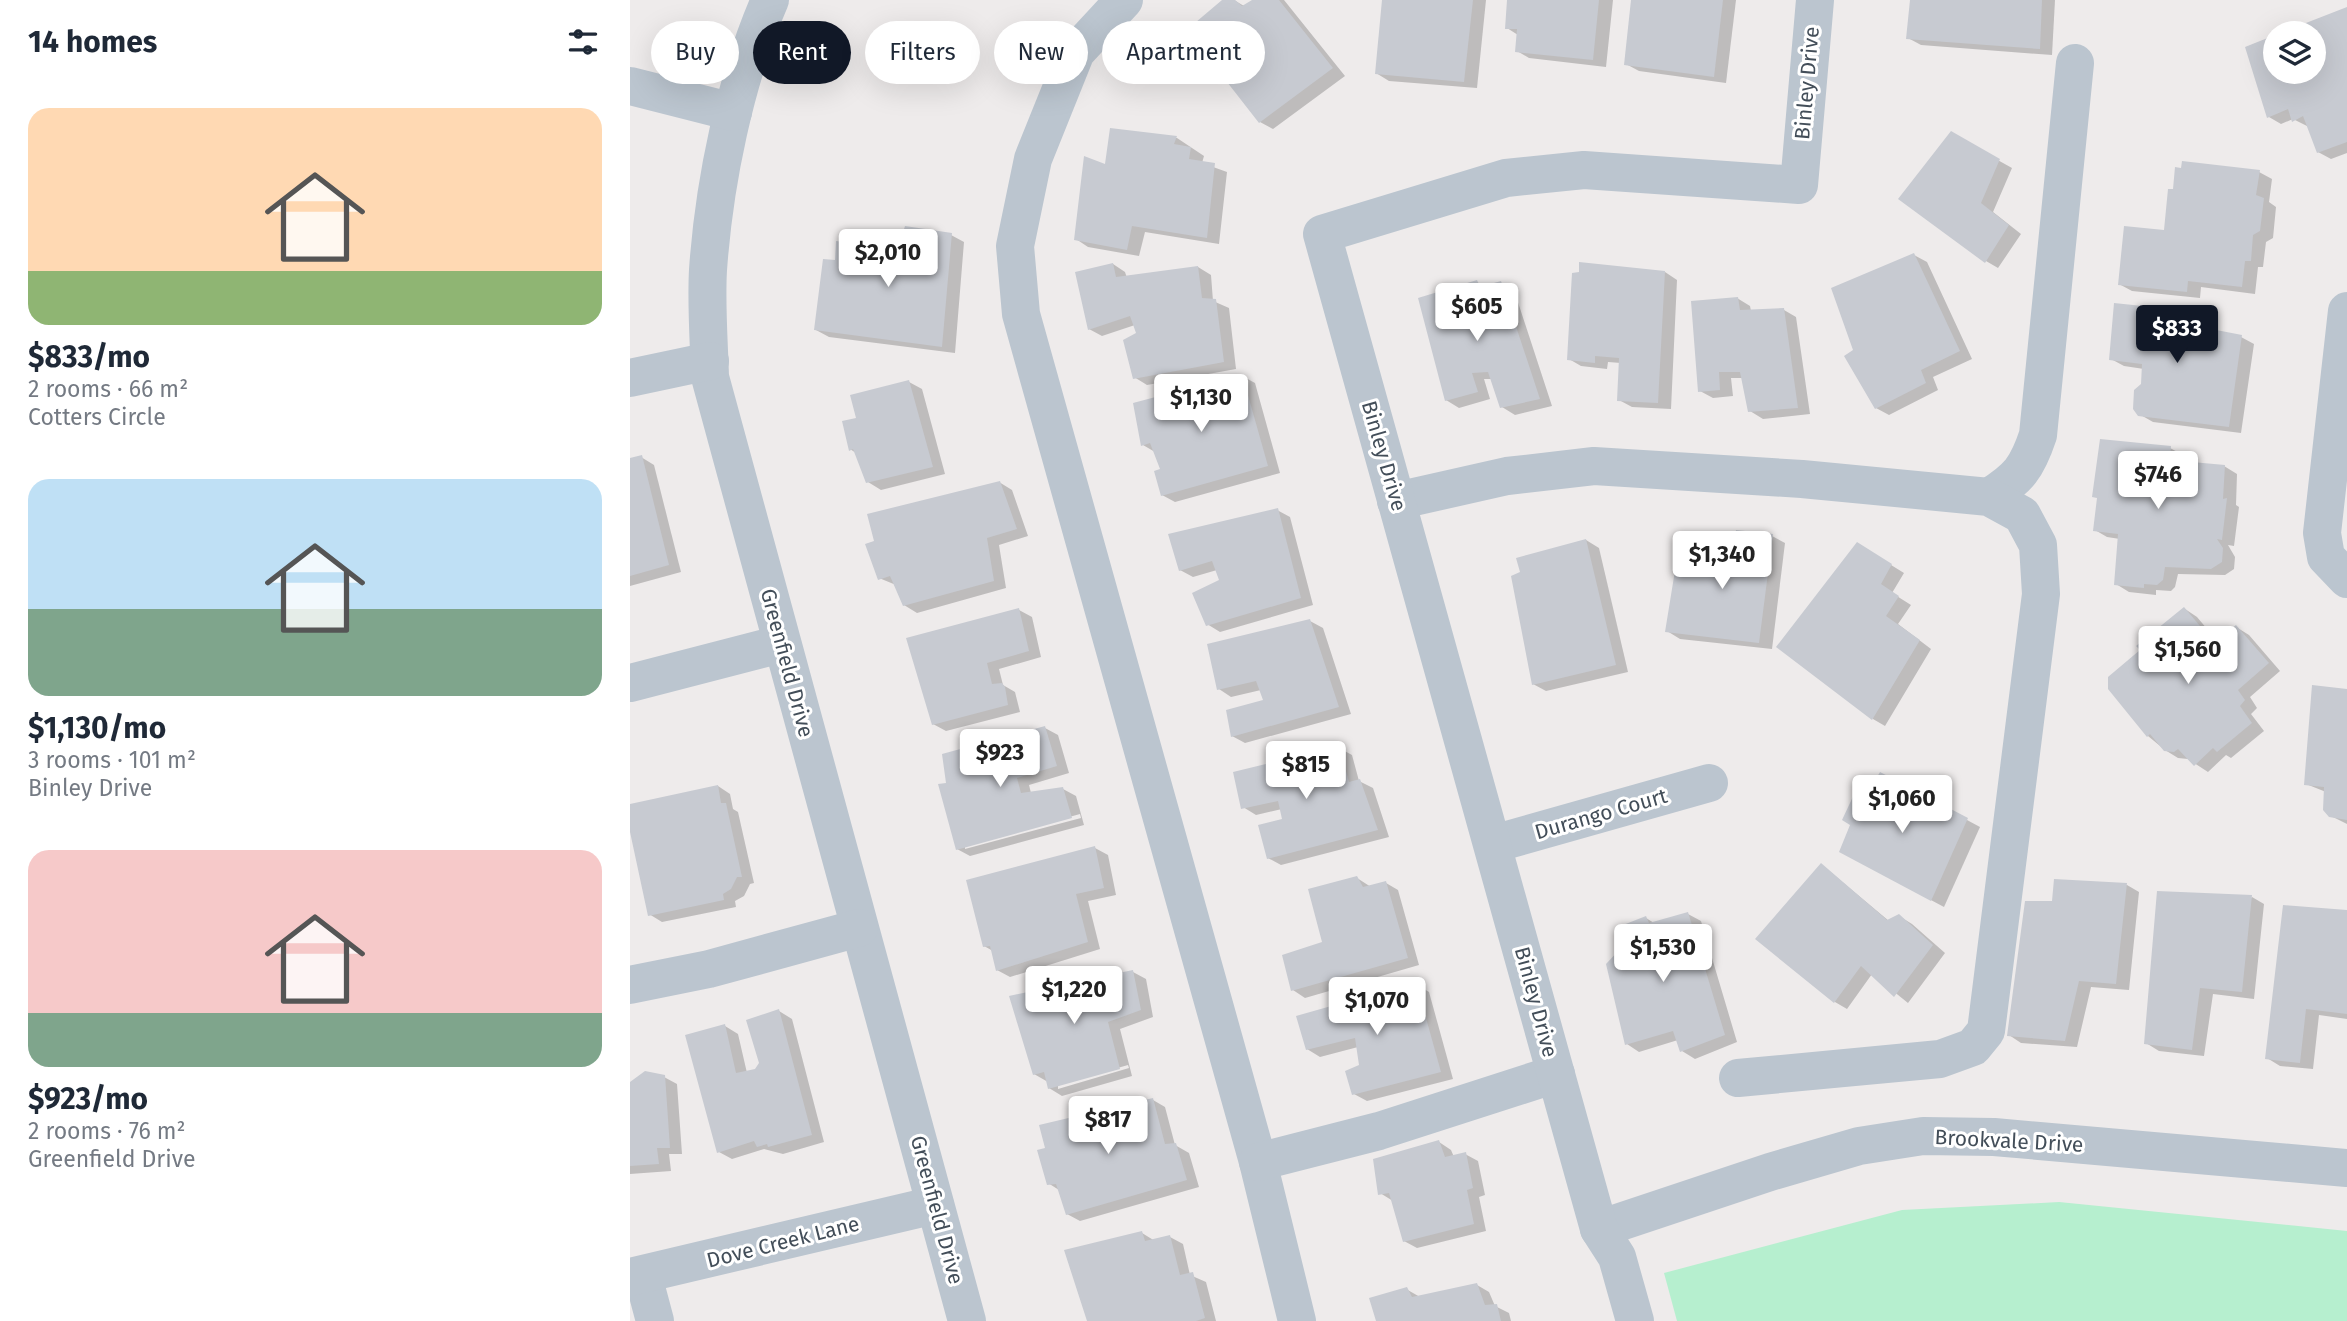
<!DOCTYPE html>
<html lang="en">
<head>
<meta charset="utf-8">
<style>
	:root { --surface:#fff; --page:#f6f6f7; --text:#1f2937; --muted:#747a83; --accent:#111827 }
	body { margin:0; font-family:"Fira Sans",sans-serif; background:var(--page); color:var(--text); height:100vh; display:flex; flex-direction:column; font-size:26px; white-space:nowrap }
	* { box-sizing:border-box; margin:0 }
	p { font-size:23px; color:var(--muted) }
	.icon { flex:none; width:38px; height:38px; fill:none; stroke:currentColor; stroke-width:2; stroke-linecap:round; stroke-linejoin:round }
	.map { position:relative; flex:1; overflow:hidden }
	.sheet { display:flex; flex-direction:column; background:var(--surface); width:630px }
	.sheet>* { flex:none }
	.top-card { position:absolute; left:21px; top:21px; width:665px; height:63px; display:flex; gap:14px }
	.buttons { position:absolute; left:1633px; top:21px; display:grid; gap:14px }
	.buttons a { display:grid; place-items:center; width:63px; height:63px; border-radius:50%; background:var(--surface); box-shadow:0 7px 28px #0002; font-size:35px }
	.price { position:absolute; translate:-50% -60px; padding:0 16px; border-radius:7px; background:#fff; color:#222; font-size:23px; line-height:46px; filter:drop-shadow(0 2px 4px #0008) }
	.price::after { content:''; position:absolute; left:50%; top:42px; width:21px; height:16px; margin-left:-10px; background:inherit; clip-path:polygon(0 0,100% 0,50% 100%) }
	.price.on { background:var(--accent); color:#fff }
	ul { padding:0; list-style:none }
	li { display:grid; align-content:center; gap:14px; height:371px; padding:0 28px }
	li span { display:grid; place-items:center; height:217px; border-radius:21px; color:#555 }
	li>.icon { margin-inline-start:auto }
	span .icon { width:126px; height:126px; fill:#fffc; stroke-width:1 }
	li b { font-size:30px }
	h2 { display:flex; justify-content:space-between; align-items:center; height:84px; padding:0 28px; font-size:30px }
	.pill { padding:0 24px; border-radius:32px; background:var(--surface); box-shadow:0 7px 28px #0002; font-size:24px; line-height:63px }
	.pill.on { background:var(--accent); color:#fff }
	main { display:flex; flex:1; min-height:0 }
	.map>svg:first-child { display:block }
	.green { fill:#b6efcf }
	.shadow { fill:#0003; fill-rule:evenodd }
	.building { fill:#c7cad1 }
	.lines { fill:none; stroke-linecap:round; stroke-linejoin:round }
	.minor { stroke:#bbc5cf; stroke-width:38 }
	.labels { text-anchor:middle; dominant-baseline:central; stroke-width:6; stroke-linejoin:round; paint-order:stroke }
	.street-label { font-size:21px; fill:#434e59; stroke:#fff }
</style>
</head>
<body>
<main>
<section class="sheet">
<h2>14 homes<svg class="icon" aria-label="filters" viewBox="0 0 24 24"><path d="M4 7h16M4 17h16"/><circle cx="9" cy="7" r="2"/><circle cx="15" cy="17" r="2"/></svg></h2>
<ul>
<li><span style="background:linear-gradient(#ffd9b3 75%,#8fb573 0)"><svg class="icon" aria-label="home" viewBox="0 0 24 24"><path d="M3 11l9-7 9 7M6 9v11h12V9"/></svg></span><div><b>$833/mo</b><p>2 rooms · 66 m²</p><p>Cotters Circle</p></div></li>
<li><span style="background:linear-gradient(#bfe0f5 60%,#7fa58c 0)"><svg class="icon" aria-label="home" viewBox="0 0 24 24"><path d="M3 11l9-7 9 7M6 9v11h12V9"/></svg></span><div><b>$1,130/mo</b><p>3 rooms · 101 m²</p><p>Binley Drive</p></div></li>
<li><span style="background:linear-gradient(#f6c9c9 75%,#7fa58c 0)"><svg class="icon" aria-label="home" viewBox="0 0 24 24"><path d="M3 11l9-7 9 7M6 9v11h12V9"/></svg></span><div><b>$923/mo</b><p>2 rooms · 76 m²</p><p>Greenfield Drive</p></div></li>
</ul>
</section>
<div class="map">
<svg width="1717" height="1321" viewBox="0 0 1717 1321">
	<rect width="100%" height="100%" fill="#eeebeb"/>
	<!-- green -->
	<path class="green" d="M1429,1202L1717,1231V1321H1047L1034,1273L1272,1210Z"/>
	<!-- shadow -->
	<g class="shadow">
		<path d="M594,0H604L614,6L626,0H654L715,76L643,129L630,122L593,74L587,79L574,71Z"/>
		<path d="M754,0H856L847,88L759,81L746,73Z"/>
		<path d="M879,0H983L976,67L899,58L887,51L888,35L877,28Z"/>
		<path d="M1003,0H1106L1096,83L1009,71L996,64Z"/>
		<path d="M1282,0H1425L1422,55L1291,45L1278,38Z"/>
		<path d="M1717,9V153L1701,159L1688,152L1679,127L1663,119L1651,124L1639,117L1645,37V72H1684V33H1654Z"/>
		<path d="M482,130L547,138L574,156L572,163L597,172L589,244L515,232L509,256L458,247L446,239L476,166Z"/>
		<path d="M1321,134L1382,168L1363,212L1391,234L1368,268L1356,261Z"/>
		<path d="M1629,172L1642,179L1639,202L1646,207L1643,238L1636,242L1633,267H1628L1625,294L1571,287L1570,298L1502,291L1489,284L1535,232Z"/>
		<path d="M321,235L334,242L325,353L199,337L186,330L206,262L269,251Z"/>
		<path d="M1284,255L1297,262L1342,359L1303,377L1308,390L1259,415L1246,408L1226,350Z"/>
		<path d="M483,264L495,272L497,278L568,267L581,275L583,301L599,308L606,369L517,385L504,377L508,334L505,325L472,336L459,329Z"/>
		<path d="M1035,272L1047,280L1041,409L1002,407L989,400L991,363L978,362L977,369L951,366L939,359Z"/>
		<path d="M847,282L856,288L871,283L884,290L922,406L885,415L872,407L862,379H854L860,399L829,408L816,400Z"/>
		<path d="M1107,298L1120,306L1121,311L1154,310L1166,317L1180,414L1133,419L1120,411L1113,378H1101L1103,396L1083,398L1070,391Z"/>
		<path d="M1540,311L1553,318L1552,326L1611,337L1624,344L1611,433L1523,422L1509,414L1514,369L1494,366L1481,359Z"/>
		<path d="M612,376L625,383L650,473L545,502L532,495V470L525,452L513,445Z"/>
		<path d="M279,382L292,389L315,474L251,490L238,482L226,453L220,449L228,419Z"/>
		<path d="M1540,448L1553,455V463L1594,466L1607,474L1606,505L1609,507L1604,546L1598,545L1605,557L1604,569L1595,575L1548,574L1545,587L1541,591L1526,590V595L1499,592L1486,584L1490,539L1477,537L1465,530Z"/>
		<path d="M11,457L24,465L51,572L0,586V460Z"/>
		<path d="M369,482L382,490L398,536L369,545L376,588L287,613L274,605L266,585L249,578Z"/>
		<path d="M647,510L660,517L683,605L590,632L577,624L592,581L587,570L563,577L550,570Z"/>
		<path d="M1142,536L1155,543L1142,649L1050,639L1037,631L1102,560Z"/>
		<path d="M956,540L969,548L998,672L916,691L903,684Z"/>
		<path d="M1240,552L1274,573L1262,593L1281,605L1268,624L1301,649L1255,726L1243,719Z"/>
		<path d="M1555,609L1567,617L1588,642L1606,627L1619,635L1650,671L1620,697L1627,708L1621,714L1634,731L1601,758L1596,755L1578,772L1558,759L1548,758L1535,750L1518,736L1480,688Z"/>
		<path d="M389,610L402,617L411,657L369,669L373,685L385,692L390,712L316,731L303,724Z"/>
		<path d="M680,621L693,628L721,714L615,743L602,736L635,701L631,690L601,697L589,689Z"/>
		<path d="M1717,691V824L1701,816L1696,792L1676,784Z"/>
		<path d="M415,728L428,735L439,773L399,785L401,793L433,789L446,796L454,825L340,856L327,849L318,784ZM450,814L451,818L335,849V846Z"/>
		<path d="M709,748L722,755L729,781L743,788L759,837L651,865L638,858L654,820L652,809L626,815L613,807Z"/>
		<path d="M88,786L100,794L103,809L108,812L124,883L120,884L114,896L105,901L106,907L32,922L19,914L0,823V805Z"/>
		<path d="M1239,793L1337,820L1350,827L1314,907L1224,859Z"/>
		<path d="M465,848L478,855L486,895L458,901L470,949L380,977L367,970L363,951L354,946Z"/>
		<path d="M1192,865L1259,921L1269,916L1282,924L1315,953L1278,1003L1242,974L1217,1009L1205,1002Z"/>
		<path d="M727,878L741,887L756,883L768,890L789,965L675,998L663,990L694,943Z"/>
		<path d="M1497,885L1509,892L1499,990L1461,987L1447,1047L1391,1043L1379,1035L1423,902Z"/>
		<path d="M1622,897L1634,904L1624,999L1583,994L1574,1056L1529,1051L1516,1043Z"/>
		<path d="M1717,912V1019L1689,1015L1683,1069L1650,1066L1637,1058Z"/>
		<path d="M1058,914L1071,921L1107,1042L1065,1059L1052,1051L1048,1040L1009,1052L997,1044L1016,918L1024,923Z"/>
		<path d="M503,972L516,979L523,1017L490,1029L502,1076L432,1096L419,1088L418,1082L404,1074ZM498,1065L499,1068L428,1089V1085Z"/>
		<path d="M786,984L799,992L823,1079L737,1101L724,1094L731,1066L728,1047L690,1057L677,1049Z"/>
		<path d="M149,1011L162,1019L194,1142L153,1154L134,1149L102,1159L89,1152L95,1026L108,1034L117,1073L126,1070L131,1063L118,1021Z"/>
		<path d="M34,1077L47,1084L52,1154H39L41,1171L0,1174V1084Z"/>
		<path d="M523,1100L535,1107L545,1145L559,1153L569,1187L450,1221L437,1214L429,1190L418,1183Z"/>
		<path d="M809,1142L821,1150L824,1157L835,1154L848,1161L855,1195L849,1197L856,1231L787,1248L774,1241L763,1201L750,1193Z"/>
		<path d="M512,1233L525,1241L540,1237L553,1244L560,1275L576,1282L586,1321H458Z"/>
		<path d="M847,1285L859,1292L865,1306L879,1313L881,1321H748L776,1289L790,1297Z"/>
	</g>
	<!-- building -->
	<g class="building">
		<path d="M592,0H605L612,6L622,0H649L703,68L629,123L583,64L573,73L546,39Z"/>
		<path d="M752,0H843L834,82L745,74Z"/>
		<path d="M877,0H969L963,60L885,52L887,29H875Z"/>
		<path d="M1001,0H1093L1084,77L994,65Z"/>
		<path d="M1280,0H1412L1410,49L1276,39Z"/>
		<path d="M1717,7V142L1687,153L1673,116L1662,122L1658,109L1637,118L1615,47L1645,35V72H1684V33H1650Z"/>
		<path d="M480,128L547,136L544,144L561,147L559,159L585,163L577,238L502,226L497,250L444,240L454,156L475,164Z"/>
		<path d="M1321,131L1370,159L1351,203L1379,225L1355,263L1268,199Z"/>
		<path d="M1552,161L1630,170L1626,195L1634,198L1630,231L1623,235L1621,261H1615L1612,287L1558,281L1557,292L1488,285L1494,226L1534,230L1538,189H1543L1545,167L1551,168Z"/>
		<path d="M275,226L322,233L312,347L184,330L193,259L205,260L206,241L268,249Z"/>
		<path d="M1284,253L1330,351L1291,370L1296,383L1245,409L1214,356L1223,350L1201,288Z"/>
		<path d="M949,262L1035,271L1028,403L987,401L989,358L965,356V363L937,360L942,273L949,272Z"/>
		<path d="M483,263L486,277L568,266L572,298L586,299L594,362L503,379L493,340L506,333L500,316L458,330L445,272Z"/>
		<path d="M847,280L850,287L871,281L910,399L870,408L858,372L842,373L848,392L815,401L788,298Z"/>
		<path d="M1108,297L1110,310L1154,308L1168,408L1118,412L1110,372H1089L1090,390L1068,392L1061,301Z"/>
		<path d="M1484,303L1541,309L1540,321L1612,335L1599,427L1508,416L1503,409L1504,390L1511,384L1512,364L1479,360Z"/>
		<path d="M612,374L638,466L531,496L524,471L530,469L520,443L511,446L503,403Z"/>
		<path d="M279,380L303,467L236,483L223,449L219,451L212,421L226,418L220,395Z"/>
		<path d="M1470,439L1541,446L1540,460L1595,465L1593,499L1597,498L1592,540L1587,539L1593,548L1592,562L1581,569L1535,567L1533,580L1527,585L1514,584V588L1484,585L1488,534L1463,531L1467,498L1462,497Z"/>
		<path d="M12,455L39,565L0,576V458Z"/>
		<path d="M370,481L387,529L357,538L364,581L273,606L260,576L248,580L235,544L244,541L237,514Z"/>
		<path d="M648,508L671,598L576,626L562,593L589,580L582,561L549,571L538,534Z"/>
		<path d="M1106,530L1143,534L1129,643L1035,632L1048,552L1100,558Z"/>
		<path d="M956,539L986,665L902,685L881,576L890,572L886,558Z"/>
		<path d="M1227,542L1262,564L1251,584L1269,596L1256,616L1290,640L1242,720L1146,647Z"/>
		<path d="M1554,607L1581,639L1574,646L1577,649L1606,625L1639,663L1608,690L1615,700L1610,706L1622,723L1587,752L1583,748L1564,766L1548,749L1544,752L1534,751L1520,734L1517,737L1478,689V677L1510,650L1506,646Z"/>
		<path d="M389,608L399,651L357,663L362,684L372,683L375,687L378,705L302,725L276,638Z"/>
		<path d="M680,619L709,707L601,737L596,710L633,700L626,681L587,690L577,644Z"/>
		<path d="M1682,685L1717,689V820L1699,817L1693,810L1694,787L1674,785Z"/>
		<path d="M415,726L427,766L387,778L391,793L433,787L442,818L326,850L308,784L316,783L312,754Z"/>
		<path d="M709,746L719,782L730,779L748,830L637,859L628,825L652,819L648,801L611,809L603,772Z"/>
		<path d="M1250,772L1338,818L1301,901L1209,852L1220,825L1212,820L1228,786L1239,791Z"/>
		<path d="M88,785L91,803H96L112,877H107L101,889L93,894L94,900L18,916L0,832V804Z"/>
		<path d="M465,846L474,888L446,894L458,942L366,971L360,946L353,947L336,880Z"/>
		<path d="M1191,863L1257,920L1269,914L1303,945L1264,997L1231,966L1204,1003L1125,939Z"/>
		<path d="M727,876L733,887L756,881L778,958L661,991L652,955L692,942L678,889Z"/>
		<path d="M1424,879L1497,883L1486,984L1449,981L1435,1041L1377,1036L1395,901H1422Z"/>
		<path d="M1527,891L1622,895L1612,992L1570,988L1562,1050L1514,1044Z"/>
		<path d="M1653,905L1717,910V1014L1676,1009L1670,1063L1635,1059Z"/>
		<path d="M1058,912L1095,1035L1050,1052L1043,1031L995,1045L976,964L992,947L988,927L1016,916L1019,923Z"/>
		<path d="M503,970L511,1010L478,1022L490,1069L418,1089L414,1072L403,1075L379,996Z"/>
		<path d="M786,982L811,1072L722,1095L715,1071L729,1065L725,1038L676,1050L666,1016Z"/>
		<path d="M149,1009L182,1135L138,1147L137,1144L127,1147L124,1141L87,1153L55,1035L95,1024L106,1073L125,1069L129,1063L116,1020Z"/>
		<path d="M15,1071L35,1075L40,1148H27L29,1164L0,1166V1082Z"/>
		<path d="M523,1098L535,1144L546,1143L557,1180L436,1215L426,1184L417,1185L407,1150L415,1148L409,1125Z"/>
		<path d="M809,1140L815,1157L836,1152L843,1188L837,1190L844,1224L773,1242L759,1193L748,1195L743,1159Z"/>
		<path d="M512,1231L515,1241L540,1235L550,1275L563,1272L575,1318L566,1321H457L434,1250Z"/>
		<path d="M847,1283L855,1305L867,1304L871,1321H746L739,1298L777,1287L782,1297Z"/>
	</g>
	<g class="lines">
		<!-- minor -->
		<g class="minor">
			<path d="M140,0C105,80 84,183 78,270C76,305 79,342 80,377L337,1321"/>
			<path d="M494,0L446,52L403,159L385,246L391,314L628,1162L667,1321"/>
			<path d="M0,86L103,112"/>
			<path d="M1717,311L1692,533L1696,557L1717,579"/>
			<path d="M0,378L80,361"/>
			<path d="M1359,497C1389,478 1397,468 1408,435L1445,63"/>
			<path d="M766,501L877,476L964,466L1172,479L1359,497L1392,515L1408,545L1411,594L1356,1031L1343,1047L1310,1059L1108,1078"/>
			<path d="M0,683L151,644"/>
			<path d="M863,844L1079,783"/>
			<path d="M0,985L79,969L229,928"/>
			<path d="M628,1162L749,1131L926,1074"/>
			<path d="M969,1229L1140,1172L1229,1146L1293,1136L1364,1137L1717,1168"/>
			<path d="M13,1276L25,1321"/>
			<path d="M0,1277L305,1205"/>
			<path d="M1005,1321L987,1257L969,1229L692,234L876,178L954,170L1169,185L1185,0"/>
		</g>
	</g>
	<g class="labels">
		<!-- street labels -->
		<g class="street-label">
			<text transform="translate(1177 83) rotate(-85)">Binley Drive</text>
			<text transform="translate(754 456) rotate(74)">Binley Drive</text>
			<text transform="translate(157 663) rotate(75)">Greenfield Drive</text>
			<text transform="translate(971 814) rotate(-16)">Durango Court</text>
			<text transform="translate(906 1002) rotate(75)">Binley Drive</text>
			<text transform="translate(1379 1141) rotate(3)">Brookvale Drive</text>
			<text transform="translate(307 1210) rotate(75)">Greenfield Drive</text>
			<text transform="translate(153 1242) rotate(-14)">Dove Creek Lane</text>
		</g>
	</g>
</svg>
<div class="buttons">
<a><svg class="icon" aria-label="layers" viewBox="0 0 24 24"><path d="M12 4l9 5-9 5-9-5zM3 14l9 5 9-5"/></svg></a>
</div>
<b class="price" style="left:258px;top:289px">$2,010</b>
<b class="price" style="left:847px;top:343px">$605</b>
<b class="price on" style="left:1547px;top:365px">$833</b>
<b class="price" style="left:571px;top:434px">$1,130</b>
<b class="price" style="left:1528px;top:511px">$746</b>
<b class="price" style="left:1092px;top:591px">$1,340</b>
<b class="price" style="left:1558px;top:686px">$1,560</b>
<b class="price" style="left:370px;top:789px">$923</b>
<b class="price" style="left:676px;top:801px">$815</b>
<b class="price" style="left:1272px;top:835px">$1,060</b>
<b class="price" style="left:1033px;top:984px">$1,530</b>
<b class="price" style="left:444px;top:1026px">$1,220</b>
<b class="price" style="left:747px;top:1037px">$1,070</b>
<b class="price" style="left:478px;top:1156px">$817</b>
<div class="top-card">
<a class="pill">Buy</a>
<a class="pill on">Rent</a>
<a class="pill">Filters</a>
<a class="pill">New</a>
<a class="pill">Apartment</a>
</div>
</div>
</main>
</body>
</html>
